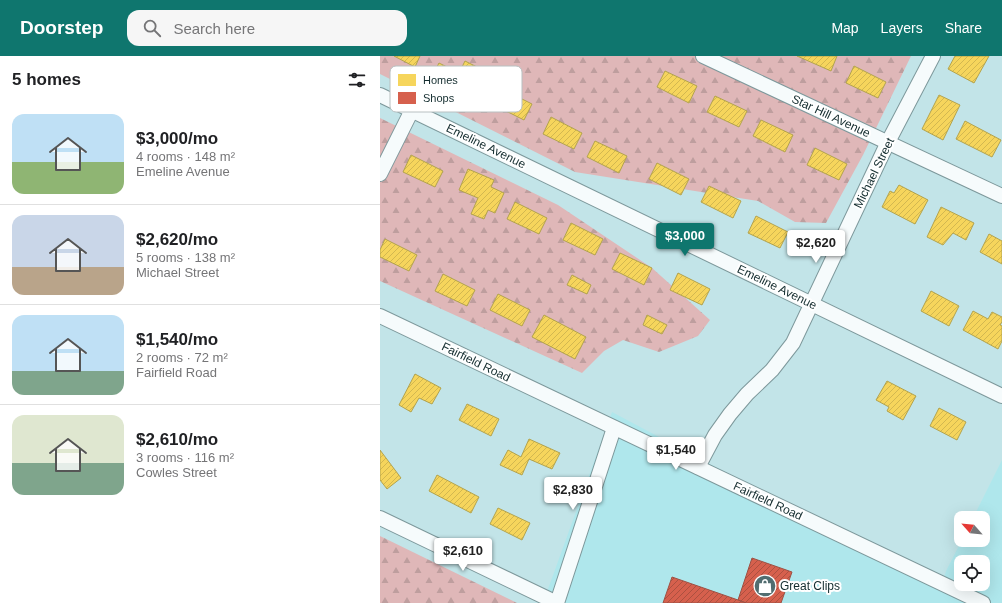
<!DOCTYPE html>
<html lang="en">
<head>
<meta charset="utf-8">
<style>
	:root { --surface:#fff; --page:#f6f6f6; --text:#202124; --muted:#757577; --line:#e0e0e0; --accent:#0f766e }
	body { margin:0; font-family:Arial,sans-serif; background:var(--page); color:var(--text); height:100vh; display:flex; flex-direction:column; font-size:15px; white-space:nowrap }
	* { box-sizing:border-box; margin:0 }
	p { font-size:13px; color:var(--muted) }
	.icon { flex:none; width:22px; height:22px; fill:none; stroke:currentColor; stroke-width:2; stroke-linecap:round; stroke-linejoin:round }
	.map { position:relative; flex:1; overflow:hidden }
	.panel { display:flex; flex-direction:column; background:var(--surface); width:380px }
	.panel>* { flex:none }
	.needle { width:26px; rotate:297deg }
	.fabs { position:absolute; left:574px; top:455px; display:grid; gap:8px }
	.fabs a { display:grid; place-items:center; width:36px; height:36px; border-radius:8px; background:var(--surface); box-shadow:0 4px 16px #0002; font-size:20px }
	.price { position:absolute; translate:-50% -34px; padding:0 9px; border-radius:4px; background:#fff; color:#222; font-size:13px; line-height:26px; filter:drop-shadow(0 1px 2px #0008) }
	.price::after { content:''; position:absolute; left:50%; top:24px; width:12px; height:9px; margin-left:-6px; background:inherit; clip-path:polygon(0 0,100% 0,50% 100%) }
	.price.active { background:var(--accent); color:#fff }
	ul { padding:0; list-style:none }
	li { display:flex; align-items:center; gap:12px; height:100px; padding:0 12px }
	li+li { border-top:1px solid var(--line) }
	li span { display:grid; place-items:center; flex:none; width:112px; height:80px; border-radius:12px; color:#555 }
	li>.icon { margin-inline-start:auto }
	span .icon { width:48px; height:48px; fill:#fffc; stroke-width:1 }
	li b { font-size:17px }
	h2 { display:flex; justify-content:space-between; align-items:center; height:48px; padding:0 12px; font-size:17px }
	header { display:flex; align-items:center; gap:24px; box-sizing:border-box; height:56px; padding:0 20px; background:var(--accent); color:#fff }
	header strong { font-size:19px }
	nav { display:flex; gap:22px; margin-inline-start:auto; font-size:14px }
	.search { width:280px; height:36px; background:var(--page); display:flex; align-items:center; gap:10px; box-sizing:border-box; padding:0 14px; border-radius:12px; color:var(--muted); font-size:15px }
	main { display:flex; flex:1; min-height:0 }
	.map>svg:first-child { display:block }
	.built { fill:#afe7ec; fill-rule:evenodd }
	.forest { fill:url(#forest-firs) }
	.homes { fill:url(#homes-hatch); stroke:#b2a34e }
	.shops { fill:url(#shops-hatch); stroke:#9c5144 }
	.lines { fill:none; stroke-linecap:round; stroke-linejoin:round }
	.minor-casing { stroke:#7d989b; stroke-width:16 }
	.minor { stroke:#f6fbfc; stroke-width:14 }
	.labels { text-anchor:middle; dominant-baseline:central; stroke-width:4; stroke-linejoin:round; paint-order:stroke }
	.street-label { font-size:12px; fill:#142d2f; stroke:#fff }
	.poi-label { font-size:12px; fill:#142d2f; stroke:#fff; text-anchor:start }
	.key { fill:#fff; stroke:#b8c0c1; stroke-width:1 }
	.key-label { font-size:11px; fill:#142d2f }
</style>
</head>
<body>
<header>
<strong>Doorstep</strong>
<div class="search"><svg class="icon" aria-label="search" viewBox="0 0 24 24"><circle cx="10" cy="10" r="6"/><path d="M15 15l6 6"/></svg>Search here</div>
<nav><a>Map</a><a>Layers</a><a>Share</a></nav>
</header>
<main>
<section class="panel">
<h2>5 homes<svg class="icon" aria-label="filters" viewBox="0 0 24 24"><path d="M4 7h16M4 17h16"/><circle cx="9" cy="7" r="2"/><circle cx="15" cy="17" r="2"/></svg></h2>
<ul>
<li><span style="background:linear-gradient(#bfe0f5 60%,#8fb573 0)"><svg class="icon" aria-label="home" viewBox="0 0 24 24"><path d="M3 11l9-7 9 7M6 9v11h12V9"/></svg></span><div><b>$3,000/mo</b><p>4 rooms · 148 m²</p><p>Emeline Avenue</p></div></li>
<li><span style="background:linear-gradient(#c9d6e8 65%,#b9a48a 0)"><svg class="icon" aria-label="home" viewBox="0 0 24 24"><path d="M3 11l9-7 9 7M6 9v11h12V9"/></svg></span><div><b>$2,620/mo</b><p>5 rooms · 138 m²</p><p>Michael Street</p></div></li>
<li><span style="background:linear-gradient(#bfe0f5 70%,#7fa58c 0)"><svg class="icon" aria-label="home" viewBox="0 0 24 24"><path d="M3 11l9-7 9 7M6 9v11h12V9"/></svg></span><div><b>$1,540/mo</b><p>2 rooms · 72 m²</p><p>Fairfield Road</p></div></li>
<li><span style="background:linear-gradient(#dfe7d0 60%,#7fa58c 0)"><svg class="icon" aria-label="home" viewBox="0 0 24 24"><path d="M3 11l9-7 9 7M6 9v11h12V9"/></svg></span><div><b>$2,610/mo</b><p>3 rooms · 116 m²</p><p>Cowles Street</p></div></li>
</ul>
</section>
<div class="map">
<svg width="622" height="547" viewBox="0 0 622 547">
	<defs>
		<pattern id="forest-firs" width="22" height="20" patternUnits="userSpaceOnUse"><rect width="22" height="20" fill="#dfb7b8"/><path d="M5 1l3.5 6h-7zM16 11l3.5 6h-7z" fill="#be9e9e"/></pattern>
		<pattern id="homes-hatch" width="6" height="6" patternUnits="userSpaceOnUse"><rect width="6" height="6" fill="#f6d55c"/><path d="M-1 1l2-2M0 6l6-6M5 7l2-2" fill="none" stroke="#d2b750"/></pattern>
		<pattern id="shops-hatch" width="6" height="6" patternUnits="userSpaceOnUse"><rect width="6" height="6" fill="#d6604d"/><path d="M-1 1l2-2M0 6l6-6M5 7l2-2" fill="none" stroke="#ac5040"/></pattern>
	</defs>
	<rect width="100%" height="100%" fill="#c2e4e8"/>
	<!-- built -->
	<path class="built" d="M232,356L561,531L566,515L582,484H603V462H593L622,404V547H163ZM581,506H603V528H581Z"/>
	<!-- forest -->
	<g class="forest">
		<path d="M0,0H531L483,99L446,167L415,166L378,145L195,116L0,18Z"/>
		<path d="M0,62L178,149L272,212L330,264L318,280L279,296L243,284L224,295L202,317L0,225Z"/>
		<path d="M0,480L137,547H0Z"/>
	</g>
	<!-- homes -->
	<g class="homes">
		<path d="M14,0H40L35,11Z"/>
		<path d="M417,0H457L451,15Z"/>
		<path d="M575,0H609L594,27L568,13Z"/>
		<path d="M85,5L101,13L86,42L50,24L59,7L79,17Z"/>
		<path d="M474,10L506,26L498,42L466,27Z"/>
		<path d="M285,15L317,30L309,47L277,31Z"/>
		<path d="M120,32L152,48L144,64L112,48Z"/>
		<path d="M559,39L580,49L563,84L542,73Z"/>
		<path d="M335,40L367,55L359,71L327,56Z"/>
		<path d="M171,61L202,77L194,93L163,78Z"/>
		<path d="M381,64L413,79L405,96L373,80Z"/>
		<path d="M585,65L621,84L612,101L576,83Z"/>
		<path d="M215,85L247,100L239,117L207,101Z"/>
		<path d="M435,92L467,108L459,124L427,109Z"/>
		<path d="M31,99L63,115L55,131L23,116Z"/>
		<path d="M277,107L309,123L301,139L269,123Z"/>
		<path d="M88,113L114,124L111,131L124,137L115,157L108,154L104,163L91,158L98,142L79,134Z"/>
		<path d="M519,129L548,144L535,168L502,151L510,135L514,137Z"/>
		<path d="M329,130L361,145L353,162L321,146Z"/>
		<path d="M135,146L167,162L159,178L127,163Z"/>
		<path d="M561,151L594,167L586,184L573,177L563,189L547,181Z"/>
		<path d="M376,160L408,176L400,192L368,177Z"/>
		<path d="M191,167L223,183L215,199L183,184Z"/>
		<path d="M609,178L622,185V208L600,196Z"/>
		<path d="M5,183L37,199L29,215L0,201V194Z"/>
		<path d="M240,197L272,212L264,229L232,213Z"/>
		<path d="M298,217L330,233L322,249L290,234Z"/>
		<path d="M63,218L95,234L87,250L55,235Z"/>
		<path d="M192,219L211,229L207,238L187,229Z"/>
		<path d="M551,235L579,250L569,270L541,255Z"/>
		<path d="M118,238L150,254L142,270L110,254Z"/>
		<path d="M593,255L608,263L612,256L622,261V266L620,269L622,270V285L618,293L583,274Z"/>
		<path d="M164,259L206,281L195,303L152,281Z"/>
		<path d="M267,259L287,269L282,278L263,269Z"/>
		<path d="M35,318L61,332L52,348L39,342L31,356L19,349Z"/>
		<path d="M507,325L536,340L523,364L507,355L509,351L496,344Z"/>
		<path d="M87,348L119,363L111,380L79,364Z"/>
		<path d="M559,352L586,366L577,384L550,370Z"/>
		<path d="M149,383L180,397L172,413L149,403L142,419L120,409L128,394L141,401Z"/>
		<path d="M0,394L21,422L7,433L0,424Z"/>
		<path d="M57,419L99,441L91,457L49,435Z"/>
		<path d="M118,452L150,467L142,484L110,468Z"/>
	</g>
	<!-- shops -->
	<g class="shops">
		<path d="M372,502L412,516L401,547H366L358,544Z"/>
		<path d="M292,521L358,544L366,547H283Z"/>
	</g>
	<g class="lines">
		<!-- minor casing -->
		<g class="minor-casing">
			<g id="minor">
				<path d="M323,0L622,140"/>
				<path d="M0,39L622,340"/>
				<path d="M0,118L32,54"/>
				<path d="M0,260L603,547"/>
				<path d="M318,411L335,379L350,358L367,338L392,314L413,287L508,86L553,0"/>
				<path d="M0,462L177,547"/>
				<path d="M177,547L234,372"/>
			</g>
		</g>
		<!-- minor -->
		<use href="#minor" class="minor"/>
	</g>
	<!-- icons -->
	<defs>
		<g id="shop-disc" transform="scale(1.15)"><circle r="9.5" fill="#516d70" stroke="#fff"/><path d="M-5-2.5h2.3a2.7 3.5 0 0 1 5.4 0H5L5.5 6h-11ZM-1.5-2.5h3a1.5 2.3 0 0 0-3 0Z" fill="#fff"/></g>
	</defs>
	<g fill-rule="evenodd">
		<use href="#shop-disc" x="385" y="530"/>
	</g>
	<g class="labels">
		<!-- street labels -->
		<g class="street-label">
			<text transform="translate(451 60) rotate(25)">Star Hill Avenue</text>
			<text transform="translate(106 90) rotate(26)">Emeline Avenue</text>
			<text transform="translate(494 117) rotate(-64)">Michael Street</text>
			<text transform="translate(397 231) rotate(26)">Emeline Avenue</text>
			<text transform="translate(96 306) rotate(26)">Fairfield Road</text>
			<text transform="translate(388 445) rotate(25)">Fairfield Road</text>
		</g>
		<!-- poi labels -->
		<g class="poi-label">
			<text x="400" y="530">Great Clips</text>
		</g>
	</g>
	<!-- legend -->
	<rect x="10" y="10" width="132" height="46" rx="6" class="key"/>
	<rect x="18" y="18" width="18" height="12" fill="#f6d55c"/>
	<rect x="18" y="36" width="18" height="12" fill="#d6604d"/>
	<g class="key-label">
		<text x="43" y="28">Homes</text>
		<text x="43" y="46">Shops</text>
	</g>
</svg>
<div class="fabs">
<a><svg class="needle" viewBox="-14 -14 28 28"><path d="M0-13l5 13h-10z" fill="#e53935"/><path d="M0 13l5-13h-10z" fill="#757577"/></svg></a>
<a><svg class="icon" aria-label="locate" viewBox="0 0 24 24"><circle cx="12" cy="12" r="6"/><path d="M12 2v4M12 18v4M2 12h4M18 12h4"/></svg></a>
</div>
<b class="price active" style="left:305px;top:201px">$3,000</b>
<b class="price" style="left:436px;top:208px">$2,620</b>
<b class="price" style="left:296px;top:415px">$1,540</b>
<b class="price" style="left:193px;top:455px">$2,830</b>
<b class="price" style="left:83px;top:516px">$2,610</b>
</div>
</main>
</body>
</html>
